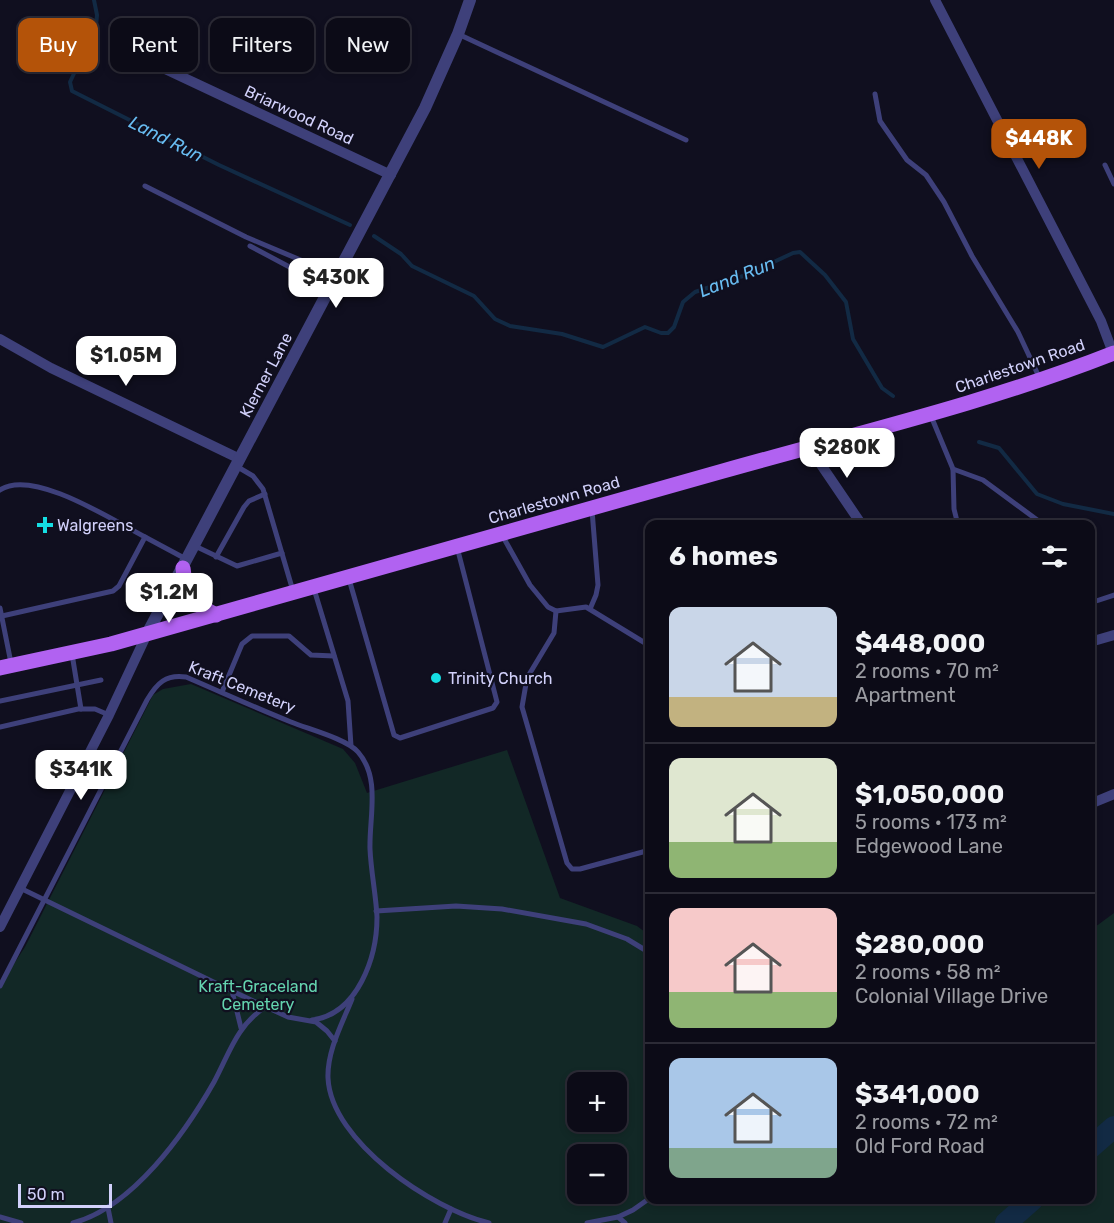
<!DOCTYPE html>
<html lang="en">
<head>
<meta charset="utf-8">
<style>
	:root { --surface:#0c0b17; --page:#1a1924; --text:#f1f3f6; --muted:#9a9ba1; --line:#2c2b36; --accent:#b45309 }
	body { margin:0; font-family:Rubik,sans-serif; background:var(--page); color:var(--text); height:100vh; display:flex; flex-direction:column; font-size:22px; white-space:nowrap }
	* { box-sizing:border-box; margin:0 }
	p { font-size:20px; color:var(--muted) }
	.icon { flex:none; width:33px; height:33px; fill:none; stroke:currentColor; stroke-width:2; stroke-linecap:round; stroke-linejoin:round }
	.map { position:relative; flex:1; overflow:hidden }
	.details { position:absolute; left:645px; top:520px; width:450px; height:684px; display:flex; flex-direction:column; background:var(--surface); border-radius:12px; box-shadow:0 3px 9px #0003,0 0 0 2px var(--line) }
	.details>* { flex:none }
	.banner { position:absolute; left:18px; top:18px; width:537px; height:54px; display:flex; gap:12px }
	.controls { position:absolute; left:567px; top:1072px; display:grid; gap:12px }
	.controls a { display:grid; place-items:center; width:60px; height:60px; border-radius:12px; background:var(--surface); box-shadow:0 3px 9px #0003,0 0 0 2px var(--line); font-size:30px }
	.scale { position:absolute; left:18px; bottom:15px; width:94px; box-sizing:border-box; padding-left:6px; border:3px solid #d2d1fb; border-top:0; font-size:16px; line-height:21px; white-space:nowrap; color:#d2d1fb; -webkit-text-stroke:4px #100f1f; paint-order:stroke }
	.price { position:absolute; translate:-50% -51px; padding:0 14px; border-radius:12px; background:#fff; color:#222; font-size:20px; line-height:39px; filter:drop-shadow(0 2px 3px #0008) }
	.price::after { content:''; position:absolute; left:50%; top:36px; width:18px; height:14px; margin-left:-9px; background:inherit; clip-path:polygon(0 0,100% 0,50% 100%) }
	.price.selected { background:var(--accent); color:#fff }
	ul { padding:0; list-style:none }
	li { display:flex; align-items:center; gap:18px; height:150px; padding:0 24px }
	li+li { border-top:2px solid var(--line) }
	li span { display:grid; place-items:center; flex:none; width:168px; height:120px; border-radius:12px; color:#555 }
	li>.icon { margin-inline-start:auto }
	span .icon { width:72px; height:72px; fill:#fffc; stroke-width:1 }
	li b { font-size:26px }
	h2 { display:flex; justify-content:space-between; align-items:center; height:72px; padding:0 24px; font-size:26px }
	.chip { padding:0 21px; border-radius:12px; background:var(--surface); box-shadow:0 3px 9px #0003,0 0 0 2px var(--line); font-size:21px; line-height:54px }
	.chip.selected { background:var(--accent); color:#fff }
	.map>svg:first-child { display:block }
	.green { fill:#122826; fill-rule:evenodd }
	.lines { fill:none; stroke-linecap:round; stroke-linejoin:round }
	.stream { stroke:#122a44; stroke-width:4 }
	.river { stroke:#122a44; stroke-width:22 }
	.service { stroke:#3e407a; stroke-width:5 }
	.minor { stroke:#3e407a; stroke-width:10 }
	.tertiary { stroke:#3e407a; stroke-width:12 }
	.primary { stroke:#b162f1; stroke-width:15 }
	.poi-dot { fill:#15dee3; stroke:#100f1f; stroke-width:2 }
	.labels { text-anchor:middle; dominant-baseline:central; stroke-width:4.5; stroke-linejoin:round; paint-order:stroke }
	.street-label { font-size:16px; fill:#d2d1fb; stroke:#100f1f }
	.poi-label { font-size:16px; fill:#d2d1fb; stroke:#100f1f; text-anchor:start }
	.park-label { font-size:16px; fill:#64d4af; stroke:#100f1f }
	.water-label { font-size:18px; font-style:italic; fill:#68bcf1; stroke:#100f1f }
</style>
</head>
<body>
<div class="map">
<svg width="1114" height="1223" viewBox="0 0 1114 1223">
	<rect width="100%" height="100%" fill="#100f1f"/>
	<!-- green -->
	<path class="green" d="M191,684L343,749L355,763L367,793L507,750L560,898L637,926L649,935L650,1200H1090L1091,930L1114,913V1223H0V985L25,947L153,695L163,689ZM578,1083H616V1122H578ZM578,1155H616V1194H578Z"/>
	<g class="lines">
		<!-- stream -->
		<g class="stream">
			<path d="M94,0L97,15L96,27L70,82L72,91L219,165L350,225"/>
			<path d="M374,236L401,254L412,266L474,296L495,319L510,326L562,334L603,347L645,327L661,333H668L674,327L683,302L695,292L746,275L793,253L800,252L825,275L846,302L853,339L882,388L893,396"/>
			<path d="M979,442L999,448L1037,494L1063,504L1114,514"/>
		</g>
		<!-- river -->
		<g class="river">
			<path d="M1090,1148L1114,1127"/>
			<path d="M1006,1223L1032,1200"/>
		</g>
		<!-- service -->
		<g class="service">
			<path d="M458,34L686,140"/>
			<path d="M875,94L880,121L907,160L926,175L944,202L972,256L1018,332L1040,379"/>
			<path d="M1105,165L1114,184"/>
			<path d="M145,186L246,237L336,275"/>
			<path d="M250,246L329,288"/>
			<path d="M931,416L953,469L954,509L958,525"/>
			<path d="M236,466L253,476L263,489L293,591"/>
			<path d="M953,469L983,480L1044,525"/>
			<path d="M0,490C33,468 114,521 145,537L119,586L113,591L2,616"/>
			<path d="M502,535L530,585L548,607L556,611L586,607L650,646"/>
			<path d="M145,537L186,559"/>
			<path d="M195,546L237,566L282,553"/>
			<path d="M216,557L244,507L249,501L265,494"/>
			<path d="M349,579L394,735L400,738L493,708L497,702L457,547"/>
			<path d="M314,589L348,701L351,746"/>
			<path d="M1090,603L1114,595"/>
			<path d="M0,608L11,663"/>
			<path d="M590,609L596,595L598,585L592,510"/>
			<path d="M556,611L554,633L527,678L522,707L567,863L572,869H580L650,850"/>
			<path d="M72,654L81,709"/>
			<path d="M222,692L242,644L252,636H289L311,655L334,656"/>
			<path d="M0,701L101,680"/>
			<path d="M0,727L78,709H95L109,715"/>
			<path d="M20,888L232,991L241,1028"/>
			<path d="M376,911L456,906L502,909L586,924L627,939L650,953"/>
			<path d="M0,986L147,700C157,683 166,674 186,677C221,692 256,708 291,722C308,729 347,739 358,752C381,778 369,817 370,849C371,872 376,895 377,917C377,957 358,1014 312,1020"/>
			<path d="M232,991L288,1017L316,1022L327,1031L335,1041"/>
			<path d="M352,999C342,1024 327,1051 328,1078C331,1142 432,1209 489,1223"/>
			<path d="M108,1208L111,1223"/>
			<path d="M0,1217L21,1223"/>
			<path d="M618,1217L633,1210L650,1198"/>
			<path d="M73,1223C133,1207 185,1133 214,1082C230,1052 236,1027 265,1007"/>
			<path d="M445,1223L451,1209"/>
			<path d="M587,1223L618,1217L625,1223"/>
		</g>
		<!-- minor -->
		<g class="minor">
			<path d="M935,0L1101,321L1113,353"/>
			<path d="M163,68L391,175"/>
			<path d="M0,339L51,368L240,459"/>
			<path d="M809,447L862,525"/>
			<path d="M1090,642L1114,635"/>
			<path d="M1090,804L1114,794"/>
			<path d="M0,927L109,715L147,634"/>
		</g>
		<!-- tertiary -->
		<path class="tertiary" d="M147,634L425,108L458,34L470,0"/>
		<!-- primary -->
		<g class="primary">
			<path d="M183,568C186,597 190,601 216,615"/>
			<path d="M0,668L111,644C315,587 519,529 723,471C854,434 987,403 1114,353"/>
		</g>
	</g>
	<!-- markers -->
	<g class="poi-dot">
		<path d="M42 516h6v6h6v6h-6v6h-6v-6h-6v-6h6z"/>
		<circle cx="436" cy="678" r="6"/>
	</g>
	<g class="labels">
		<!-- street labels -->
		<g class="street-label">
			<text transform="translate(299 115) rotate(25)">Briarwood Road</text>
			<text transform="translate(1020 366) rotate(-19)">Charlestown Road</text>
			<text transform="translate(266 375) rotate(-62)">Klerner Lane</text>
			<text transform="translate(554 500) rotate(-16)">Charlestown Road</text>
			<text transform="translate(242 687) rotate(22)">Kraft Cemetery</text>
		</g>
		<!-- poi labels -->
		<g class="poi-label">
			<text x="57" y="525">Walgreens</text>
			<text x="448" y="678">Trinity Church</text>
		</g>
		<!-- park labels -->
		<g class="park-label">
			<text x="258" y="986">Kraft-Graceland<tspan x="258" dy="18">Cemetery</tspan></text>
		</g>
		<!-- water labels -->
		<g class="water-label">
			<text transform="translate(166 139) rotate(27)">Land Run</text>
			<text transform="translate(737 277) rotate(-22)">Land Run</text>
		</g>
	</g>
</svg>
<div class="controls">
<a>+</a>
<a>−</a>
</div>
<div class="scale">50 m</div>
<b class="price selected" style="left:1039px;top:170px">$448K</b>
<b class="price" style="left:336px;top:309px">$430K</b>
<b class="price" style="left:126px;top:387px">$1.05M</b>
<b class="price" style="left:847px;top:479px">$280K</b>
<b class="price" style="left:169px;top:624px">$1.2M</b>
<b class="price" style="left:81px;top:801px">$341K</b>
<div class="banner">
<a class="chip selected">Buy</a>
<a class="chip">Rent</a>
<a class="chip">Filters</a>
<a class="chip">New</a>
</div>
<section class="details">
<h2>6 homes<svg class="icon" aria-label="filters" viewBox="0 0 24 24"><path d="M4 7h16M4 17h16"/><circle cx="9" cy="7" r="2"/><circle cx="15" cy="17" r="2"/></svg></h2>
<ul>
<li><span style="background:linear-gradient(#c9d6e8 75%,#c2b280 0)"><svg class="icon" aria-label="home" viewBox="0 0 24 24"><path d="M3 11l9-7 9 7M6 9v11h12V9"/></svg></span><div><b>$448,000</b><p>2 rooms · 70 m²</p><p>Apartment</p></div></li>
<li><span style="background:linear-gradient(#dfe7d0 70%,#8fb573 0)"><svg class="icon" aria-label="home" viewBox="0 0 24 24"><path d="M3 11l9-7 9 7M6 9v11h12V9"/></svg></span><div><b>$1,050,000</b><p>5 rooms · 173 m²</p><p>Edgewood Lane</p></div></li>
<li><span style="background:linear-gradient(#f6c9c9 70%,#8fb573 0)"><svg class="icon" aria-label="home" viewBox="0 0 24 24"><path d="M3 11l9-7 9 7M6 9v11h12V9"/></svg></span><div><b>$280,000</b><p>2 rooms · 58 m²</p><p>Colonial Village Drive</p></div></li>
<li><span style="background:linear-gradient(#a9c7e8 75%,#7fa58c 0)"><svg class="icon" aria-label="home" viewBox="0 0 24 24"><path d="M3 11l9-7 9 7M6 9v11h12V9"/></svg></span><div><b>$341,000</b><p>2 rooms · 72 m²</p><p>Old Ford Road</p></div></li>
</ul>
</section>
</div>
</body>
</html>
